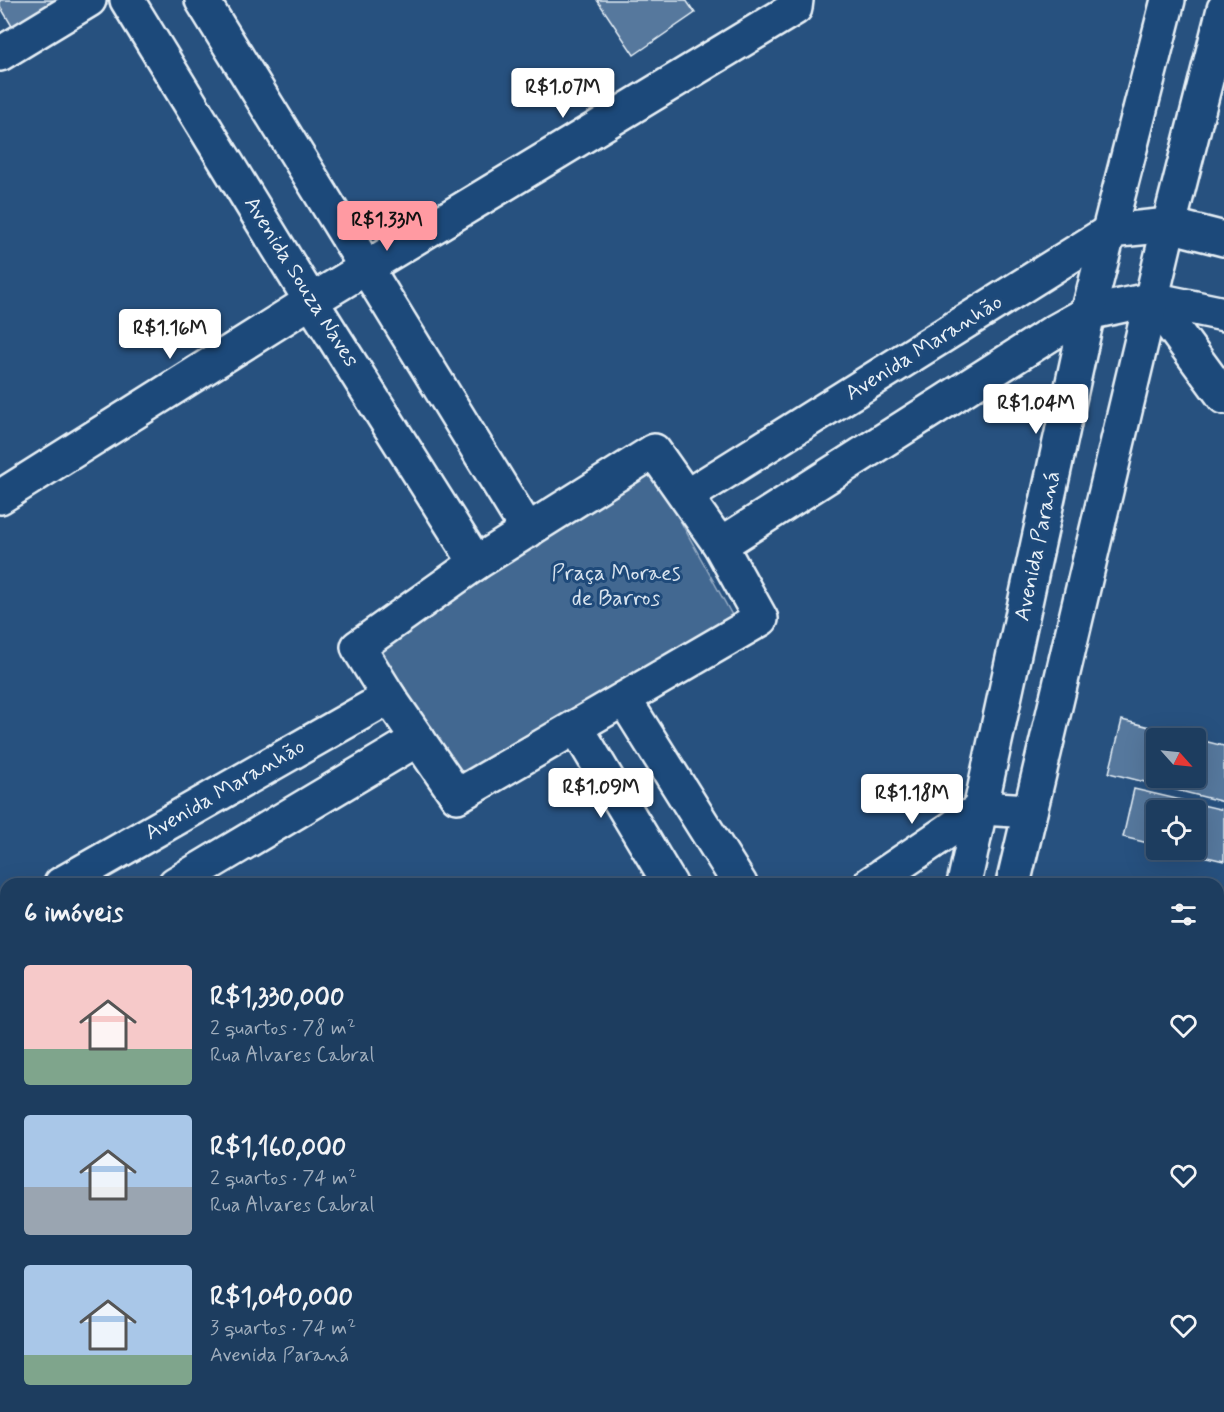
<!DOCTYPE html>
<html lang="pt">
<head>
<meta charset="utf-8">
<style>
	:root { --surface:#1d3d5f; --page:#2a4868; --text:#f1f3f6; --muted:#a0aebd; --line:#3b5674; --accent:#ff9aa2 }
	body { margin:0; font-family:Mynerve,sans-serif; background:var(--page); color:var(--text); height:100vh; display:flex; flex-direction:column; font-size:22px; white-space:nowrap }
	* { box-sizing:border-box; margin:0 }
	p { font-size:20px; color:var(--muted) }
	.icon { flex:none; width:33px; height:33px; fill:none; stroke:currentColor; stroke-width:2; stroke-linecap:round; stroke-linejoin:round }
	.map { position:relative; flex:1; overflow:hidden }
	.sheet { position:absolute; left:0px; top:878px; width:1224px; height:536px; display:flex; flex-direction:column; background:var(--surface); border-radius:18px 18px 0 0; box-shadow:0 6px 24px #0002,0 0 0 2px var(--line) }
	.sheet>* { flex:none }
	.needle { width:39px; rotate:117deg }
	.buttons { position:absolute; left:1146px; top:728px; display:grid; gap:12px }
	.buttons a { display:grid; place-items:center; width:60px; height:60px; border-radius:6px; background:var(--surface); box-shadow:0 6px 24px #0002,0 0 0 2px var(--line); font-size:30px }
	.price { position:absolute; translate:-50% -51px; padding:0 14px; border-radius:6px; background:#fff; color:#222; font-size:20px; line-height:39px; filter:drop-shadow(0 2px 3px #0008) }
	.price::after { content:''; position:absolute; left:50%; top:36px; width:18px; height:14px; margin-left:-9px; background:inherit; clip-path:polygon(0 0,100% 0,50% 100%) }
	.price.active { background:var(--accent); color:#111 }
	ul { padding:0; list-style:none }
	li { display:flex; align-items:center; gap:18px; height:150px; padding:0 24px }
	li span { display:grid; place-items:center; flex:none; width:168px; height:120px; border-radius:6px; color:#555 }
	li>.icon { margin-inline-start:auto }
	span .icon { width:72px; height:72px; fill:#fffc; stroke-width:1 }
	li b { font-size:26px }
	h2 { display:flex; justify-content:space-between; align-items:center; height:72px; padding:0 24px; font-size:26px }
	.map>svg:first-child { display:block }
	.green { fill:#436891; stroke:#96acc4; stroke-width:1.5 }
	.building { fill:#57789d; stroke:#e8f1f8; stroke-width:1.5 }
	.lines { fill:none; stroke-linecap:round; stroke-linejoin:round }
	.minor-casing { stroke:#e8f1f8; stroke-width:38 }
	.major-casing { stroke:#e8f1f8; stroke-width:38 }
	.minor { stroke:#1f4a7a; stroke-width:33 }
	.major { stroke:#1f4a7a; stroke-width:33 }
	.labels { text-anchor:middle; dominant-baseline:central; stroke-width:6; stroke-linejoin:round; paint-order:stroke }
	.street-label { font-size:22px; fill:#e8f1f8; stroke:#1f4a7a }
	.park-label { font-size:22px; fill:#d8e3ee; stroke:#1f4a7a }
</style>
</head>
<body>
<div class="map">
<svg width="1224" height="1412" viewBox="0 0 1224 1412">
	<rect width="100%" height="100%" fill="#27517f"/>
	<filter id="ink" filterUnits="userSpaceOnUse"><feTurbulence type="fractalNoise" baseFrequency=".0167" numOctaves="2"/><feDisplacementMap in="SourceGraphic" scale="12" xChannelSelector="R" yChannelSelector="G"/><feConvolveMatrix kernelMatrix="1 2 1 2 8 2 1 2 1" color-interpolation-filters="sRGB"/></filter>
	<g filter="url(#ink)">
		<!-- green -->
		<path class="green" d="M648,462L733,617L462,782L365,646Z"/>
		<!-- building -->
		<g class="building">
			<path d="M0,0H60L13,28L0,6Z"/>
			<path d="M597,0H686L695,13L634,55Z"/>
			<path d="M1122,720L1193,738H1156V777H1196V739L1224,746V802L1109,773Z"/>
			<path d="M1134,789L1224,810V861L1173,849H1196V810H1156V845L1123,837Z"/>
			<path d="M1218,920L1224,922V962L1218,961Z"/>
			<path d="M1218,1042L1224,1052V1086L1218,1090Z"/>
			<path d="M1218,1182L1224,1192V1274L1218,1264Z"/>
			<path d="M1224,1362V1412H1218L1215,1407H1218V1366Z"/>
			<path d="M1125,1407H1146L1139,1412H1128Z"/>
			<path d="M1158,1407H1186L1189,1412H1150Z"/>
		</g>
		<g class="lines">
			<!-- minor casing -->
			<g class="minor-casing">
				<g id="minor">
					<path d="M127,0L311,301L476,563"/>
					<path d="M202,0L528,531"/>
					<path d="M0,54L89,0"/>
					<path d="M1152,299L1224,397"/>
					<path d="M0,497L311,301L795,8L796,0"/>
					<path d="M870,884L982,808L1030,811"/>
					<path d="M0,1090L6,1100"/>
					<path d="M1218,1109L1224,1105"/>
					<path d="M192,1407L195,1412"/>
					<path d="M15,1412L23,1407"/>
					<path d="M726,1412L735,1407"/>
				</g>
			</g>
			<!-- major casing -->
			<g class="major-casing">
				<g id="major">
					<path d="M654,451L720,545L761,619L457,796L389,697L358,647L476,563Z"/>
					<path d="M687,496L1110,231L1169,225L1224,239"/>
					<path d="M720,545L1052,333L1088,313L1152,299L1224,314"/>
					<path d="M624,699L740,884"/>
					<path d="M576,727L670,884"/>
					<path d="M61,884L389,697"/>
					<path d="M175,884L418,739"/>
					<path d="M964,884L1088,313L1168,0"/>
					<path d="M1013,884L1169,225L1224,9"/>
					<path d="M0,918L6,915"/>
					<path d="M0,986L6,983"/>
					<path d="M990,1407L993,1412"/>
					<path d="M1064,1407L1067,1412"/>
				</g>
			</g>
			<!-- minor -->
			<use href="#minor" class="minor"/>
			<!-- major -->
			<use href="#major" class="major"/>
		</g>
	</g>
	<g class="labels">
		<!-- street labels -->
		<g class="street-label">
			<text transform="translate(301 282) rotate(58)">Avenida Souza Naves</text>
			<text transform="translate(924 348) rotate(-32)">Avenida Maranhão</text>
			<text transform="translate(1038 546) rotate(-78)">Avenida Paraná</text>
			<text transform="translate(225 790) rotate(-30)">Avenida Maranhão</text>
		</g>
		<!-- park labels -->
		<g class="park-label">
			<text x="616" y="574">Praça Moraes<tspan x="616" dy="25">de Barros</tspan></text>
		</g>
	</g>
</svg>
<div class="buttons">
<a><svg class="needle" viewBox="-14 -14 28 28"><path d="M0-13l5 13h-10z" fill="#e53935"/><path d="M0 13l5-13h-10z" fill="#a0aebd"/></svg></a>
<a><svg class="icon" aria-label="locate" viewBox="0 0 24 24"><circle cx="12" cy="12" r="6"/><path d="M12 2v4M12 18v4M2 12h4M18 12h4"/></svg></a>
</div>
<b class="price" style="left:563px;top:119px">R$1.07M</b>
<b class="price active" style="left:387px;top:252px">R$1.33M</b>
<b class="price" style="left:170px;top:360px">R$1.16M</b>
<b class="price" style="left:1036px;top:435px">R$1.04M</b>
<b class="price" style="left:601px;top:819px">R$1.09M</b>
<b class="price" style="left:912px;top:825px">R$1.18M</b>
<section class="sheet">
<h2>6 imóveis<svg class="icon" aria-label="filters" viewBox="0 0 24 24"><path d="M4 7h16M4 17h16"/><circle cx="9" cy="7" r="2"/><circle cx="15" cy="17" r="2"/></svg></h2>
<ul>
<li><span style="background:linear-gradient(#f6c9c9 70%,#7fa58c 0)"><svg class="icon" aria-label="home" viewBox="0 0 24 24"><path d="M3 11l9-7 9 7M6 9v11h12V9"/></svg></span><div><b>R$1,330,000</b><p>2 quartos · 78 m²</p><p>Rua Alvares Cabral</p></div><svg class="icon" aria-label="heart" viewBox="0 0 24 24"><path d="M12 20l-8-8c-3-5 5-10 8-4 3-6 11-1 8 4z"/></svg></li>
<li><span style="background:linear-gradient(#a9c7e8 60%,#9aa5b1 0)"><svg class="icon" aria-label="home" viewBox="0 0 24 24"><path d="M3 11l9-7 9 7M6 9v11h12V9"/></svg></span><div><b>R$1,160,000</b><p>2 quartos · 74 m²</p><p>Rua Alvares Cabral</p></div><svg class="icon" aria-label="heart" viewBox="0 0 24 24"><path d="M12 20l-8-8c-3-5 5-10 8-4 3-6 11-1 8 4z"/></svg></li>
<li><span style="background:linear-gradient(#a9c7e8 75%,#7fa58c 0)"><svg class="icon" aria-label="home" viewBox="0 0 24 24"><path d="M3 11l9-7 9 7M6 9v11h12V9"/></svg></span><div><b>R$1,040,000</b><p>3 quartos · 74 m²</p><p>Avenida Paraná</p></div><svg class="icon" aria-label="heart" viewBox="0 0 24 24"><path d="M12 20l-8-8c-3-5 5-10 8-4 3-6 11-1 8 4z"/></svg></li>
</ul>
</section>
</div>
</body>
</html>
